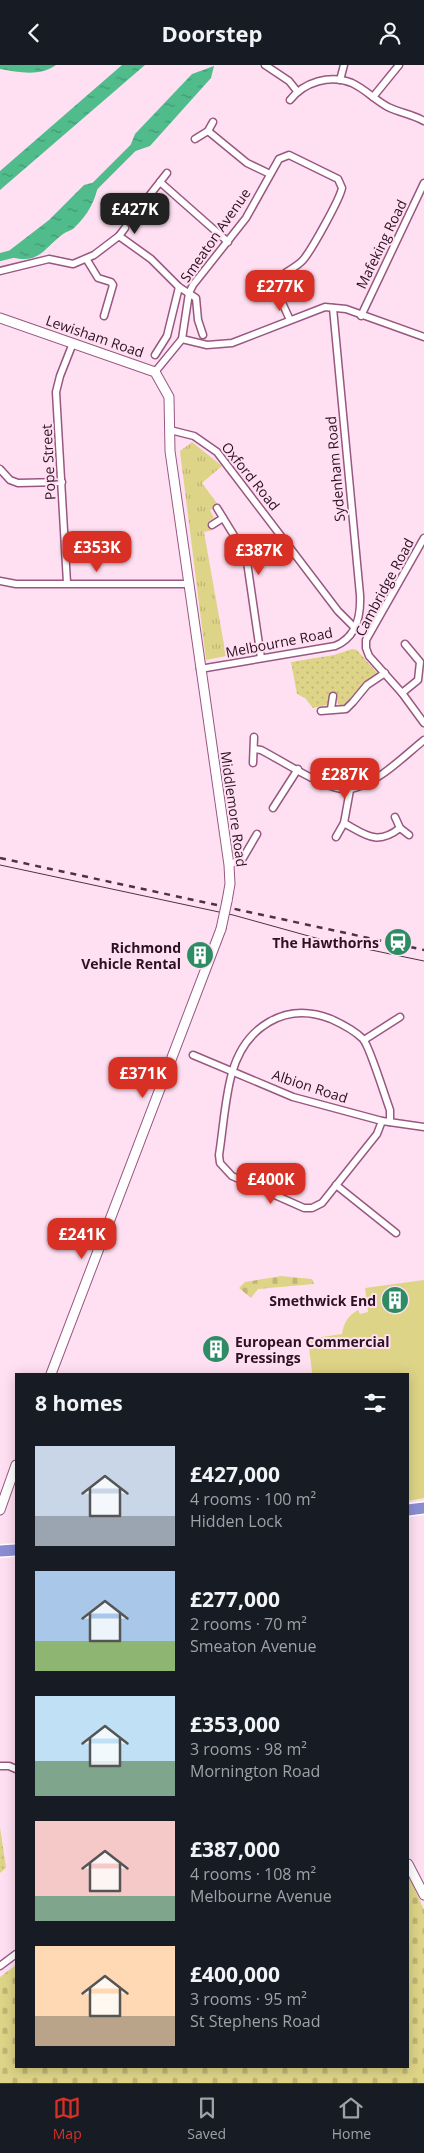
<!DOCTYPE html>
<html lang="en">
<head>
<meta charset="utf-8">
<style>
	:root { --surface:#171b24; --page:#20242c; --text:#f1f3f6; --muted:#9ea1a6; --line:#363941; --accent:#d93025 }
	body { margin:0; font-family:"Open Sans",sans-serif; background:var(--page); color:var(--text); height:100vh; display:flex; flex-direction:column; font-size:19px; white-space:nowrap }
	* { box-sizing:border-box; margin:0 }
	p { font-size:16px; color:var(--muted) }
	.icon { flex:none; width:28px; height:28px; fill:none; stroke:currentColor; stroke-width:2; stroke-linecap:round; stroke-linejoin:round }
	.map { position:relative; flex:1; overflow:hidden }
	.drawer { position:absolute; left:15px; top:1308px; width:394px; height:695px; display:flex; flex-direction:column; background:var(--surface); border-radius:0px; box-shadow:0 2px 12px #0003 }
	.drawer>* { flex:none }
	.price { position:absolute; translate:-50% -42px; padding:0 11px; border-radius:10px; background:var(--accent); color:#fff; font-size:16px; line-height:32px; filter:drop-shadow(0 1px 2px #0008) }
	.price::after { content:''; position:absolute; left:50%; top:30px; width:15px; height:11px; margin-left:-8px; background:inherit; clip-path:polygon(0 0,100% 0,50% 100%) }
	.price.active { background:#222; color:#fff }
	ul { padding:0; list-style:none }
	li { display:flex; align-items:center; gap:15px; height:125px; padding:0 20px }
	li span { display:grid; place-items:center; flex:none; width:140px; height:100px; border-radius:0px; color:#555 }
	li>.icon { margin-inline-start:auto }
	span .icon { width:60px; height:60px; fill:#fffc; stroke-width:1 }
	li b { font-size:21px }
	h2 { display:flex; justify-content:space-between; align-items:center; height:60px; padding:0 20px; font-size:21px }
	header { display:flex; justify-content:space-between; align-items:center; height:65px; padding:0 20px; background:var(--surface); font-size:22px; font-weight:700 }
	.dock { display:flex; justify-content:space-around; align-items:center; height:70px; border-top:1px solid var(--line); background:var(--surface); font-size:14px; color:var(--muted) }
	.dock a { display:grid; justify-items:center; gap:2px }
	.dock .active { color:var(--accent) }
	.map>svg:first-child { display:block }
	.grass { fill:url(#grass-tufts) }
	.cemetery { fill:url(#cemetery-stones) }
	.park { fill:url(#park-dots) }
	.garden { fill:#ded487 }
	.water { fill:url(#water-ripples) }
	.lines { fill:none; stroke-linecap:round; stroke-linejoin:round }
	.canal { stroke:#50bc8c; stroke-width:8 }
	.street-casing { stroke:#985781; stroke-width:9 }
	.secondary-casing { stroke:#985781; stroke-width:11 }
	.highway-casing { stroke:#fff; stroke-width:14 }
	.street { stroke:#fff; stroke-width:6 }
	.secondary { stroke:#fff; stroke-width:9 }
	.highway { stroke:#8b8dd3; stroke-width:11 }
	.tram { stroke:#4d3243; stroke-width:1 }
	.rail { stroke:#4d3243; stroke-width:2.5; stroke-dasharray:6 6; stroke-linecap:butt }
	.secondary-bridge-casing { stroke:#985781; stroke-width:11; stroke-linecap:butt }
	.secondary-bridge { stroke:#fff; stroke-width:9 }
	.labels { text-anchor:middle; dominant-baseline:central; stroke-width:4; stroke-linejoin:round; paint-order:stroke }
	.street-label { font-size:14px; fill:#2b1122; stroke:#ffe0f2 }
	.poi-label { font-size:14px; font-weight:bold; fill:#2b1122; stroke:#ffe0f2; text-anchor:end }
</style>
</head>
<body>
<header><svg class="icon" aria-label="back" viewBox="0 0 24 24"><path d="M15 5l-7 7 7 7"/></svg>Doorstep<svg class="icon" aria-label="person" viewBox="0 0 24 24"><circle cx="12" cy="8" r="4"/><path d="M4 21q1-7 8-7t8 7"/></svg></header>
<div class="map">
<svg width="424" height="2018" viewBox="0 0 424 2018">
	<defs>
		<pattern id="grass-tufts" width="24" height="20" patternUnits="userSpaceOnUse" patternTransform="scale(1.25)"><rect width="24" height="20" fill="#ded487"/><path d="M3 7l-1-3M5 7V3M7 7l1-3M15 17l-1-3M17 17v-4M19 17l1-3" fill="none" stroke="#bfb574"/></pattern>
		<pattern id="cemetery-stones" width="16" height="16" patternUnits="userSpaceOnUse" patternTransform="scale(1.25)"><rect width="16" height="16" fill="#ded487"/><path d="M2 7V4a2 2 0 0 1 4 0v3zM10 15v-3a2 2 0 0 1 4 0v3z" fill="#bfb574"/></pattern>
		<pattern id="park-dots" width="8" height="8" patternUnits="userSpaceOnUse" patternTransform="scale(1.25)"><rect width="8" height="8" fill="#ded487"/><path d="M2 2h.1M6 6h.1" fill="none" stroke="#bfb574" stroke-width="1.8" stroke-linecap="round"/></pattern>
		<pattern id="water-ripples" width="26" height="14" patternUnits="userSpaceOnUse" patternTransform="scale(1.25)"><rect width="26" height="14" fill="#50bc8c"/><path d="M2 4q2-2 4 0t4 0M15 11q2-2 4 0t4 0" fill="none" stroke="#439772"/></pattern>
	</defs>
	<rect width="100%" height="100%" fill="#ffe0f2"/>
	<!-- grass -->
	<path class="grass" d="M192,377L222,401L202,418L219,441L210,445L214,453L209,456L213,465L204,467L226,591L206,595L180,386Z"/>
	<!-- cemetery -->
	<g class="cemetery">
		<path d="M281,1211L312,1214L314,1219L258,1224L251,1233L239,1223L245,1217Z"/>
		<path d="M408,1809L424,1845V2018H0V1912L16,1900V2001H408Z"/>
	</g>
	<!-- park -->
	<g class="park">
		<path d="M352,584L357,585L377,608C371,613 365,618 359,624C351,632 353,639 339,641L336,631L330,630L327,640L313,643L305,633L297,629L291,597L334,590Z"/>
		<path d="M0,1762L6,1803L0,1808Z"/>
	</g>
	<!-- garden -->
	<path class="garden" d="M424,1215V1433L408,1436V1309H311L312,1307L308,1274L342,1269C344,1257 348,1251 358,1245L360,1249L368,1247L365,1223Z"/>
	<!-- water -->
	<g class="water">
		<path d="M0,0H56C39,12 19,7 0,4Z"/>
		<path d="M122,0H145L0,125V106Z"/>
		<path d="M214,1L211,13L150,81L127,89L135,69L192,9Z"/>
		<path d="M99,116C96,135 88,150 74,163C71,166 67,166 63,169C42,185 39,201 7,191L10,185L49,155L84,120Z"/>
	</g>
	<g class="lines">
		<!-- canal -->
		<g class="canal">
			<path d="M93,123L133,83"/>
			<path d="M0,192L16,188"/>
		</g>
		<!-- street casing -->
		<g class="street-casing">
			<g id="street">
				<path d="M265,0L289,16L297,26"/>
				<path d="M340,15L344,0"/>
				<path d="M373,32L399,0"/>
				<path d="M290,35C304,17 330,9 352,18C365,24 375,35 388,42C400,48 412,49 424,56"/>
				<path d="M208,66L247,98L270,109"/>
				<path d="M195,74L208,66L213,57"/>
				<path d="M160,117L228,177"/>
				<path d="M149,131L167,108"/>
				<path d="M119,171L125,163"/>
				<path d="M87,195L98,213L111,217L113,220L104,251"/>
				<path d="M0,206L49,194L73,199L94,190L119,171L151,194L179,222L196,233L198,255L203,270"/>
				<path d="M361,251L424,118"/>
				<path d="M182,274L189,228L193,220L246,153L279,94L289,90L338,114L342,123C340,134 311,186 303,195C294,205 282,206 277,218L279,231L290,255"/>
				<path d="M155,290L167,271L179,222"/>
				<path d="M155,307L182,274L207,280L232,278L325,242L346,244L424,272"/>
				<path d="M170,365L194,371L217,387L338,546L355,563"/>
				<path d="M0,404L10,415L18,418L62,417"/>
				<path d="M217,443L246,490L261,593"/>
				<path d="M212,460L223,453"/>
				<path d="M424,473L366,575V583L369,591L402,628L424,658"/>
				<path d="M0,516L16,519H189"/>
				<path d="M67,518L56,327L60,311L73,278"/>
				<path d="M200,604L335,581C357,572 361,551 360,530L333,243"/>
				<path d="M402,628L418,615L420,597L405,579"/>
				<path d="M331,644L333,631"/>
				<path d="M321,646L346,644L353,637L367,620L385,608"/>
				<path d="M254,684L261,685C281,695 331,729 351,724C378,718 403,692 424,675"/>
				<path d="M253,698L254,672"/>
				<path d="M273,743L298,704"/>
				<path d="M395,752L400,763L409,770"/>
				<path d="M344,758C366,770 377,781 400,763"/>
				<path d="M336,772L344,758L350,725"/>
				<path d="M229,800L243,793L257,769"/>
				<path d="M364,975L400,952"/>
				<path d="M193,990L293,1032L382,1056L424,1062"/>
				<path d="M382,1056L377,1069L322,1138L312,1143H304L232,1111L220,1098L219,1090C223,1065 225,1032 232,1008C245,962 285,936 331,954C342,959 355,966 363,974C370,982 385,1032 390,1045V1057"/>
				<path d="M336,1120L396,1168"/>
				<path d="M0,1701H9L16,1704"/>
				<path d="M0,1901L16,1889"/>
			</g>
		</g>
		<!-- secondary casing -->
		<g class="secondary-casing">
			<g id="secondary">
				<path d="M0,253L155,307L169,332L170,386L229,800L230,819L227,836"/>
				<path d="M51,1309L221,864"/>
				<path d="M0,1445L16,1400"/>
				<path d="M408,1799L424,1830"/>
			</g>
		</g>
		<!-- highway casing -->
		<g class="highway-casing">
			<g id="highway">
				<path d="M408,1445L424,1443"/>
				<path d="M0,1486L16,1485"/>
			</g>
		</g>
		<!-- street -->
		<use href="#street" class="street"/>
		<!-- secondary -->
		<use href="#secondary" class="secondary"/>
		<!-- highway -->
		<use href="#highway" class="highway"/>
		<!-- tram -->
		<path class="tram" d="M0,800L233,850L323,875L424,896"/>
		<!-- rail -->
		<path class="rail" d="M0,793L424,885"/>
		<!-- secondary-bridge casing -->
		<g class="secondary-bridge-casing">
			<path id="secondary-bridge" d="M221,864L227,836"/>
		</g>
		<!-- secondary-bridge -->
		<use href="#secondary-bridge" class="secondary-bridge"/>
	</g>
	<!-- icons -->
	<defs>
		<g id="station-disc" transform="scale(1.4375)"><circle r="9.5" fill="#2e8c64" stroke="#ffe0f2"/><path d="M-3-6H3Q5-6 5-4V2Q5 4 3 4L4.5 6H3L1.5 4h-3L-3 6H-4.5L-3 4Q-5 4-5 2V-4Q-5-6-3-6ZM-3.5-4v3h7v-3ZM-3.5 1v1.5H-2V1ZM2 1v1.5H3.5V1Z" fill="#fff"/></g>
		<g id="building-disc" transform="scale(1.4375)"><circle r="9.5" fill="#2e8c64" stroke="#ffe0f2"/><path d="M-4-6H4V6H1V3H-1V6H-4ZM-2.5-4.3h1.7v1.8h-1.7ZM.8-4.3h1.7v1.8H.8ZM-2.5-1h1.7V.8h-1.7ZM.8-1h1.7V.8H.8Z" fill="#fff"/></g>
	</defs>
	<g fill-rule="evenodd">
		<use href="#station-disc" x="398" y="877"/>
		<use href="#building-disc" x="200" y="890"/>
		<use href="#building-disc" x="395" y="1235"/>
		<use href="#building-disc" x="216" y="1284"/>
	</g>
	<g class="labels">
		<!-- street labels -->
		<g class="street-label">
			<text transform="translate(215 170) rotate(-55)">Smeaton Avenue</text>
			<text transform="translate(381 179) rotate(-64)">Mafeking Road</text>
			<text transform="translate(95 271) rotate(19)">Lewisham Road</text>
			<text transform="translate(48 397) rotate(-93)">Pope Street</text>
			<text transform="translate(335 404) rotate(-95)">Sydenham Road</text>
			<text transform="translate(251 411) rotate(51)">Oxford Road</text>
			<text transform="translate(384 522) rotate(-62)">Cambridge Road</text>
			<text transform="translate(279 577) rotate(-11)">Melbourne Road</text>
			<text transform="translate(234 744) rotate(82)">Middlemore Road</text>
			<text transform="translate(310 1021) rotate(18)">Albion Road</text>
		</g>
		<!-- poi labels -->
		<g class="poi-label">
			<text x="379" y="877">The Hawthorns</text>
			<text x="181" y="882">Richmond<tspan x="181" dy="16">Vehicle Rental</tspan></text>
			<text x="376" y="1235">Smethwick End</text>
			<text x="235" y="1276" text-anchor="start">European Commercial<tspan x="235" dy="16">Pressings</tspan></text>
		</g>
	</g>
</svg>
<b class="price active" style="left:135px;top:170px">£427K</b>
<b class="price" style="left:280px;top:247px">£277K</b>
<b class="price" style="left:97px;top:508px">£353K</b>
<b class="price" style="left:259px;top:511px">£387K</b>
<b class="price" style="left:345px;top:735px">£287K</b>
<b class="price" style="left:143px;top:1034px">£371K</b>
<b class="price" style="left:271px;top:1140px">£400K</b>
<b class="price" style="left:82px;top:1195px">£241K</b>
<section class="drawer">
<h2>8 homes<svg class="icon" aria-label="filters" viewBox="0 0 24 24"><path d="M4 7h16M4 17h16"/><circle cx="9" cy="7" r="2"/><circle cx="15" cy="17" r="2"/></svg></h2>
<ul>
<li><span style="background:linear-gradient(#c9d6e8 70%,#9aa5b1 0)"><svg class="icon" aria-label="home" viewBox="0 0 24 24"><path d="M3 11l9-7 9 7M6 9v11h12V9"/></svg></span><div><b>£427,000</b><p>4 rooms · 100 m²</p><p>Hidden Lock</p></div></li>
<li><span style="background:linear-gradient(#a9c7e8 70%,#8fb573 0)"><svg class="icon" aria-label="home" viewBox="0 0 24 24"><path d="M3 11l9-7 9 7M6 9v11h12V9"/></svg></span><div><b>£277,000</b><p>2 rooms · 70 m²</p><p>Smeaton Avenue</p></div></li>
<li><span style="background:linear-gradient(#bfe0f5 65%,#7fa58c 0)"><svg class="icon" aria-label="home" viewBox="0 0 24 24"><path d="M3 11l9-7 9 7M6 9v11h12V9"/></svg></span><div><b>£353,000</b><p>3 rooms · 98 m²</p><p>Mornington Road</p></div></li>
<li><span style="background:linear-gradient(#f6c9c9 75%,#7fa58c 0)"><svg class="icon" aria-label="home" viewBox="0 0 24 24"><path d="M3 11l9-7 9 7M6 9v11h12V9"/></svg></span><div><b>£387,000</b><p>4 rooms · 108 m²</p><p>Melbourne Avenue</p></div></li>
<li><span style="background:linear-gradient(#ffd9b3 70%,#b9a48a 0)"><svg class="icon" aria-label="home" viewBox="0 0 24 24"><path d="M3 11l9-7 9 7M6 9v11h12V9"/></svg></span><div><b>£400,000</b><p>3 rooms · 95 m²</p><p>St Stephens Road</p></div></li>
</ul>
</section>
</div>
<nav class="dock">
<a class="active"><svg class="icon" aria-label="map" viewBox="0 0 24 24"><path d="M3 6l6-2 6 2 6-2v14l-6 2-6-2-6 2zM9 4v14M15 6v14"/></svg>Map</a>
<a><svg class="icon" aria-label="saved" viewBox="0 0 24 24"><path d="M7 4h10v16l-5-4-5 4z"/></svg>Saved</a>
<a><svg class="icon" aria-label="home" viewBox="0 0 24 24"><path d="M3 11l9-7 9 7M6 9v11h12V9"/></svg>Home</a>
</nav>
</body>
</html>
